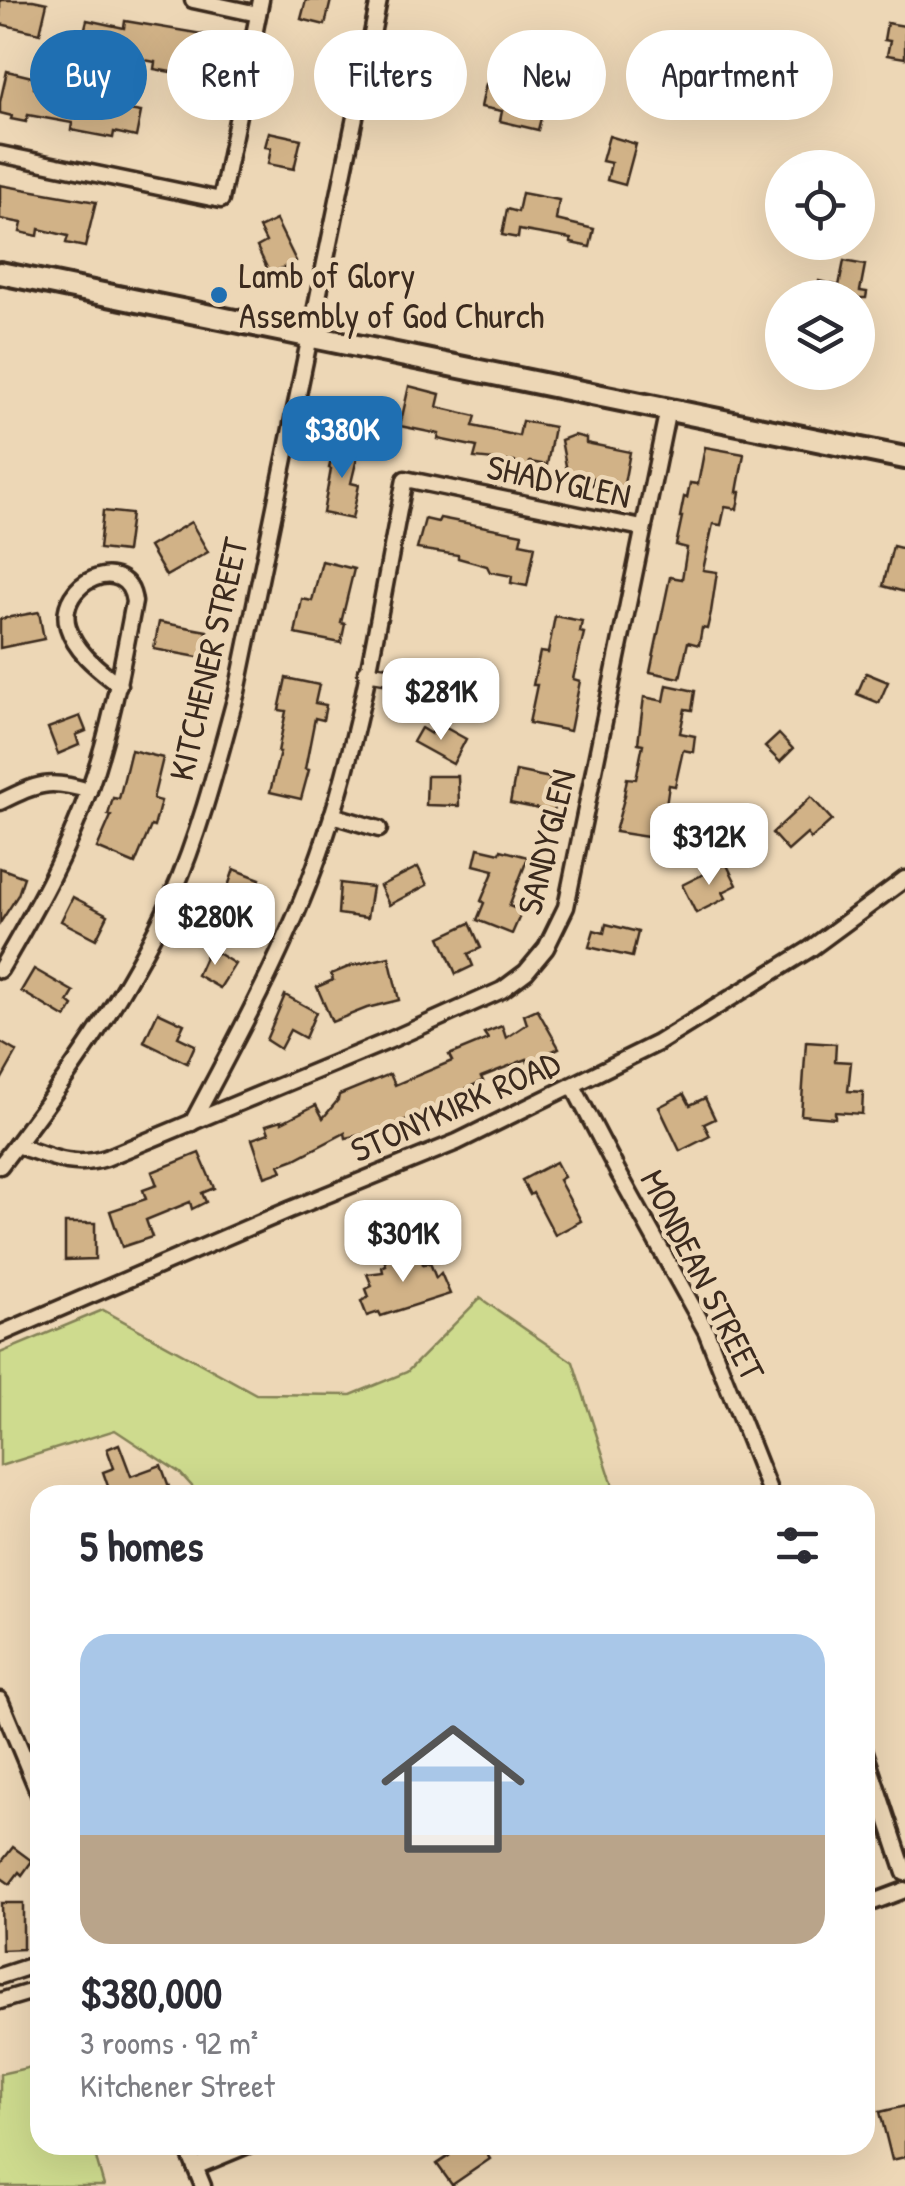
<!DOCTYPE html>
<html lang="en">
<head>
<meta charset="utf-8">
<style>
	:root { --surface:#fff; --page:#f2f2f3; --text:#2b2b33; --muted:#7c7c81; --accent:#1f6fb2 }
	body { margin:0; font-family:"Patrick Hand",sans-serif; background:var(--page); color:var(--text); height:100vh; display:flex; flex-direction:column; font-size:38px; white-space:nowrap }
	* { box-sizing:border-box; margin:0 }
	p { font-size:32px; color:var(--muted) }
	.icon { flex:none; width:55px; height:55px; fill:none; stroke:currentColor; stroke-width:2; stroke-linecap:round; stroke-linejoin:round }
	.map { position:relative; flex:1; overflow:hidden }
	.panel { position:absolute; left:30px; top:1485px; width:845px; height:670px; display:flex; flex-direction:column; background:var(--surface); border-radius:30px; box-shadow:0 10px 40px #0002 }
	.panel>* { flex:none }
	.guide { position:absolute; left:30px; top:30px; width:845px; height:90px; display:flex; gap:20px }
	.buttons { position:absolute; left:765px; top:150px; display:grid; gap:20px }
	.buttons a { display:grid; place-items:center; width:110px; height:110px; border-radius:50%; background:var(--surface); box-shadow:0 10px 40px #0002; font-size:50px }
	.price { position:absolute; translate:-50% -85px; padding:0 22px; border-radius:20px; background:#fff; color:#222; font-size:32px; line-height:65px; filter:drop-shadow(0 2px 5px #0008) }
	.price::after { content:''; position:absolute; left:50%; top:60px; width:30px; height:22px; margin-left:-15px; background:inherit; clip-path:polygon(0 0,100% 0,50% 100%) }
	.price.on { background:var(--accent); color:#fff }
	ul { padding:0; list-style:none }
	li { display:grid; align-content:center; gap:20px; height:530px; padding:0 50px }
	li span { display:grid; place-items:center; height:310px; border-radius:30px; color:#555 }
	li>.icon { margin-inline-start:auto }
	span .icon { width:180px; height:180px; fill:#fffc; stroke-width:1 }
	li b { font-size:42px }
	h2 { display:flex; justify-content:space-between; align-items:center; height:120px; padding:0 50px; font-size:42px }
	.pill { padding:0 35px; border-radius:45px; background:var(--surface); box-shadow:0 10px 40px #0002; font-size:35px; line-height:90px }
	.pill.on { background:var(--accent); color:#fff }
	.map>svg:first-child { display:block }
	.green { fill:#cedb8e; stroke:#848256; stroke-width:2.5 }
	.building { fill:#d1b287; stroke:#3b2a1e; stroke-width:2.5 }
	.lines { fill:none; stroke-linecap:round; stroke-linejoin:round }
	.street-casing { stroke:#3b2a1e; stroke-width:21 }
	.secondary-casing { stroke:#3b2a1e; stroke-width:28 }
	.street { stroke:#edd7b6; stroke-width:14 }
	.secondary { stroke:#edd7b6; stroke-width:20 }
	.poi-dot { fill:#1f6fb2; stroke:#edd7b6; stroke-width:4 }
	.labels { text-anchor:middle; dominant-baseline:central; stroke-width:9; stroke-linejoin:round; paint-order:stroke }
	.poi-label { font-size:35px; fill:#3b2a1e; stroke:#edd7b6; text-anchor:start }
	.street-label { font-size:35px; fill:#3b2a1e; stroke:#edd7b6 }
</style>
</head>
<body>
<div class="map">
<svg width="905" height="2186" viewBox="0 0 905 2186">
	<rect width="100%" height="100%" fill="#edd7b6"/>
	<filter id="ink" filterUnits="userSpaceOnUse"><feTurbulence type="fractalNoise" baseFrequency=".01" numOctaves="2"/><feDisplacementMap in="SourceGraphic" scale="20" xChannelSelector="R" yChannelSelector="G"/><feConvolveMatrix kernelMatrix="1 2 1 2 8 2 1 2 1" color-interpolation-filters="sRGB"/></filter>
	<g filter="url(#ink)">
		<!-- green -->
		<g class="green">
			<path d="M480,1298L573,1362L616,1495H200L180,1473L115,1430L0,1466V1353L103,1310L256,1394L351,1395L407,1372Z"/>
			<path d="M40,2065V2145H92L104,2186H0V2074Z"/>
		</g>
		<!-- building -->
		<g class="building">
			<path d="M0,0H33L47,3L40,33L0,24Z"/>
			<path d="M306,0H331L325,25L301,19Z"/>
			<path d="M87,20L124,28L125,21L214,36L213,42L227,45L222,72L212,70L210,79L154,69L155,62L119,55V52L81,44Z"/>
			<path d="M887,23L905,26V58L887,55L890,41L884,40Z"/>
			<path d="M7,71L36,78L34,88L77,96L79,86L108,92L105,106L141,112L136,137L114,132L113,138L71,130L72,123L28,115L26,122L11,119L12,116L0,113V102Z"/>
			<path d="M486,84L540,96L538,105L544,106L538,130L500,121L502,111L481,107Z"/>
			<path d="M269,132L301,139L294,169L268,164L271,148L265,147Z"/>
			<path d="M609,136L636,144L625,185L607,180L611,163L602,161Z"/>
			<path d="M0,185L96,202L85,247L66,243L68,236L39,229L38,236L20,232L22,223L0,219Z"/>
			<path d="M522,193L559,200L556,220L594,229L590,247L571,243V239L519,230L518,238L502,235L507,209L518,212Z"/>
			<path d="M276,220L296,261L270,274L257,247L266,242L259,228Z"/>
			<path d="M844,261L865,265L860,291L867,292L866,298H815L819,281L839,286Z"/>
			<path d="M409,386L440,394L437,407L476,416L473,426L519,436L522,421L554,427L547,465L530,462L528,470L514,467L515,462L474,458L477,447L438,439L439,434L400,426Z"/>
			<path d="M574,435L586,438V443L630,452L623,489L592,485L594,478L568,476L561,440Z"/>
			<path d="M336,440L360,446L351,483L359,485L352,519L323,513L331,469L329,468Z"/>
			<path d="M705,447L744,454L737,492H740L737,509L725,507L721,525L713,524L703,570L717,572L711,612L707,629L702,628L699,645L688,642L680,678L650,672L670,577L682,579L687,548L676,545L682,517H680L684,497L687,498L690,483L698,484Z"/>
			<path d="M103,511L131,514L126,552L99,549Z"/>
			<path d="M440,518L522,534L520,543L535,546L527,586L511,583L512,576L490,572L487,566L458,558V555L417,549L425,519L438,522Z"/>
			<path d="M191,522L208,552L166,576L149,547Z"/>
			<path d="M893,546L905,549V592L883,586Z"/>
			<path d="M322,561L354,569L341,623L345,624L341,643L295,634L302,599L312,601Z"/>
			<path d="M39,612L44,639L0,648V619Z"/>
			<path d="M555,616L582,621L580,632L584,633L573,679L580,681L570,731L529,723L537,685H533L540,652L548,653Z"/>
			<path d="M159,622L207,631L203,658L154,649Z"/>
			<path d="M866,673L888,682L879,703L857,694Z"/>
			<path d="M459,675L492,681L486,710L455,704L457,691L455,688Z"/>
			<path d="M286,678L319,685L315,703L326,705L323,720L315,718L305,769L309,770L301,799L270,792L280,752H278L286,711L279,710Z"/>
			<path d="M667,685L695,691L692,710L685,709L680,733L695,736L693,752L683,750L675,786L669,785L661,839L615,832L625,795H624L627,778L636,779L643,744L638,743L644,697L664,701Z"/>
			<path d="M80,716L86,731L76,735L79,745L58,754L48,728Z"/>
			<path d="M437,723L466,739L453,764L413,742L421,728L431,734Z"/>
			<path d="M779,734L793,749L780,762L765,747Z"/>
			<path d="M131,750L163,758L153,799L161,801L154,827L151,826L135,864L97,848L111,816L108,815L113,798L119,799Z"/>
			<path d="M516,771L550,778L547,790L558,792L554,812L510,803Z"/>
			<path d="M427,776H458L459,806L426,805Z"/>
			<path d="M811,797L832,820L811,839L807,834L788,851L772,833Z"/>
			<path d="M478,848L500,853L501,850L528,857L509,906L522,911L512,934L477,920L484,903L481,901L494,870L474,865Z"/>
			<path d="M726,863L737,885L723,892L726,898L696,913L682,885Z"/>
			<path d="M418,867L427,885L389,905L380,886Z"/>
			<path d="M0,868L24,877L18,895L0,923Z"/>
			<path d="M234,869L260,879L255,894L267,898L260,915L223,901Z"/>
			<path d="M340,883L372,887L367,918L338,914Z"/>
			<path d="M73,897L108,915L96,939L61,921Z"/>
			<path d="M470,923L481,948L468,954L473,966L456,974L440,937Z"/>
			<path d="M606,924L638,932L632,957L589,947L594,930L604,933Z"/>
			<path d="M209,948L235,964L220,988L197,975Z"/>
			<path d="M389,957L399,1000L367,1008L332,1022L317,987L333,980L331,974L351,966Z"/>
			<path d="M34,969L74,992L68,1002L73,1006L66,1018L21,991Z"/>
			<path d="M285,995L316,1012L305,1038L290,1030L280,1049L266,1040Z"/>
			<path d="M537,1009L559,1048L528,1063L527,1059L481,1077L483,1081L467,1088L469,1093L380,1131L346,1138L345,1133L295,1159L279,1165L282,1171L265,1177L252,1139L269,1133L266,1125L282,1120V1122L316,1105L323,1118L338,1100L339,1095L390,1074L395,1085L452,1061L449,1055L488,1039L484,1033L502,1026L506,1038L527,1024L524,1015Z"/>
			<path d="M158,1012L184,1024L178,1037L195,1045L187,1063L144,1042Z"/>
			<path d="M0,1042L17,1052L0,1082Z"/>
			<path d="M806,1042L836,1044L835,1061L851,1062L848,1091L863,1092L862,1114L835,1112V1118L801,1115Z"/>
			<path d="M684,1094L690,1105L705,1098L715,1119L704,1124L710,1136L680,1151L659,1107Z"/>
			<path d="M199,1153L214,1188L202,1193L206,1202L192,1209L190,1202L146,1220L152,1237L122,1247L110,1211L146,1199L143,1190L157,1185L152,1172Z"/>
			<path d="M556,1162L564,1177L559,1180L581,1221L555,1235L533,1193L530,1195L522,1180Z"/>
			<path d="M65,1223H95V1259L65,1260Z"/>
			<path d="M419,1251L423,1264L430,1263L436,1278L441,1273L450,1294L381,1316L379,1312L367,1316L361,1301L369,1297L366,1289L372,1286L367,1274L383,1272L382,1267L386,1265L384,1259L391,1252L404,1259Z"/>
			<path d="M119,1444L131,1476L161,1465L172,1495H111L103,1472L114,1468L107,1449Z"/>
			<path d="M13,1847L32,1861L22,1875L19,1872L10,1884L0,1877V1864Z"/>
			<path d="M1,1903H23V1949L2,1950Z"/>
			<path d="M905,2106V2157L892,2160L880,2112Z"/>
			<path d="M454,2145H481L490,2159L452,2185L437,2164L449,2156L445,2151Z"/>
		</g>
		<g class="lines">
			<!-- street casing -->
			<g class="street-casing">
				<g id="street">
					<path d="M193,0L258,14"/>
					<path d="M0,154L221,200L261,0"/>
					<path d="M366,672L409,679"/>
					<path d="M0,802C37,784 48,778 89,791"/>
					<path d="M332,815L379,829"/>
					<path d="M0,970C34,912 67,853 89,790C111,729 122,665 134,602C128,551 55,582 68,627C76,653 99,669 119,685"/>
					<path d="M573,1086L619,1174L706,1331L771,1495"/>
					<path d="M192,1123C241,1030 292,938 325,838C364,723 381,599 405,479L642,528"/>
					<path d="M16,1145C49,1156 71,1169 106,1158L388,1041L502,990L526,972L546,948L566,907L668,409"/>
					<path d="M0,1166C65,1081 128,994 172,896C200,833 219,758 237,692L379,0"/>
					<path d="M0,1334L289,1210L457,1142L658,1043L810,949L905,879"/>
					<path d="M0,1700L40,1796"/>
					<path d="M865,1752L905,1873"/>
					<path d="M865,1905L905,1890"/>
					<path d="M0,1976L40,1963"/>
					<path d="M0,2001L40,1989"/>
					<path d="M186,2145L203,2186"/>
					<path d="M195,2167L248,2145"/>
				</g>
			</g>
			<!-- secondary casing -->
			<g class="secondary-casing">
				<path id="secondary" d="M0,273L905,458"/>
			</g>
			<!-- street -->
			<use href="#street" class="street"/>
			<!-- secondary -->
			<use href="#secondary" class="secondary"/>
		</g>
	</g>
	<!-- markers -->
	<circle class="poi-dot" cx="219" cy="295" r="10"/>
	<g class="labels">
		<!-- poi labels -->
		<g class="poi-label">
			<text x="239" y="275">Lamb of Glory<tspan x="239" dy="40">Assembly of God Church</tspan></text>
		</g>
		<!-- street labels -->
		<g class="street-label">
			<text transform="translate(559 481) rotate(12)">SHADYGLEN</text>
			<text transform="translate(208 659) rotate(-77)">KITCHENER STREET</text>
			<text transform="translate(546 842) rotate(-76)">SANDYGLEN</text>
			<text transform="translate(455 1106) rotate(-24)">STONYKIRK ROAD</text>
			<text transform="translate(703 1275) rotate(63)">MONDEAN STREET</text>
		</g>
	</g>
</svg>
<div class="buttons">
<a><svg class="icon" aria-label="locate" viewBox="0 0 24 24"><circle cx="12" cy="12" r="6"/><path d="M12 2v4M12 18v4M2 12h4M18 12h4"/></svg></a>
<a><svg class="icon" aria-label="layers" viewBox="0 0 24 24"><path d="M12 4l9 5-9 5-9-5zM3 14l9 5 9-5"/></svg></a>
</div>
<b class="price on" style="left:342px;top:481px">$380K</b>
<b class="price" style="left:441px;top:743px">$281K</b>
<b class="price" style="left:709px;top:888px">$312K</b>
<b class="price" style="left:215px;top:968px">$280K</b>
<b class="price" style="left:403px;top:1285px">$301K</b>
<div class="guide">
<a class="pill on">Buy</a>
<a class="pill">Rent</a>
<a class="pill">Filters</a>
<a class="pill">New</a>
<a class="pill">Apartment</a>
</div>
<section class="panel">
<h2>5 homes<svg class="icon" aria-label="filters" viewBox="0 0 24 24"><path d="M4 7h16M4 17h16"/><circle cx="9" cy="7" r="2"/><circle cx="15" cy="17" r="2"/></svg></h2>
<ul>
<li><span style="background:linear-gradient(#a9c7e8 65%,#b9a48a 0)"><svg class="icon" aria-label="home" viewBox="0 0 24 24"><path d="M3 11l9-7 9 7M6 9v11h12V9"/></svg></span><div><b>$380,000</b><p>3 rooms · 92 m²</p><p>Kitchener Street</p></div></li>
</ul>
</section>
</div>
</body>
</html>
